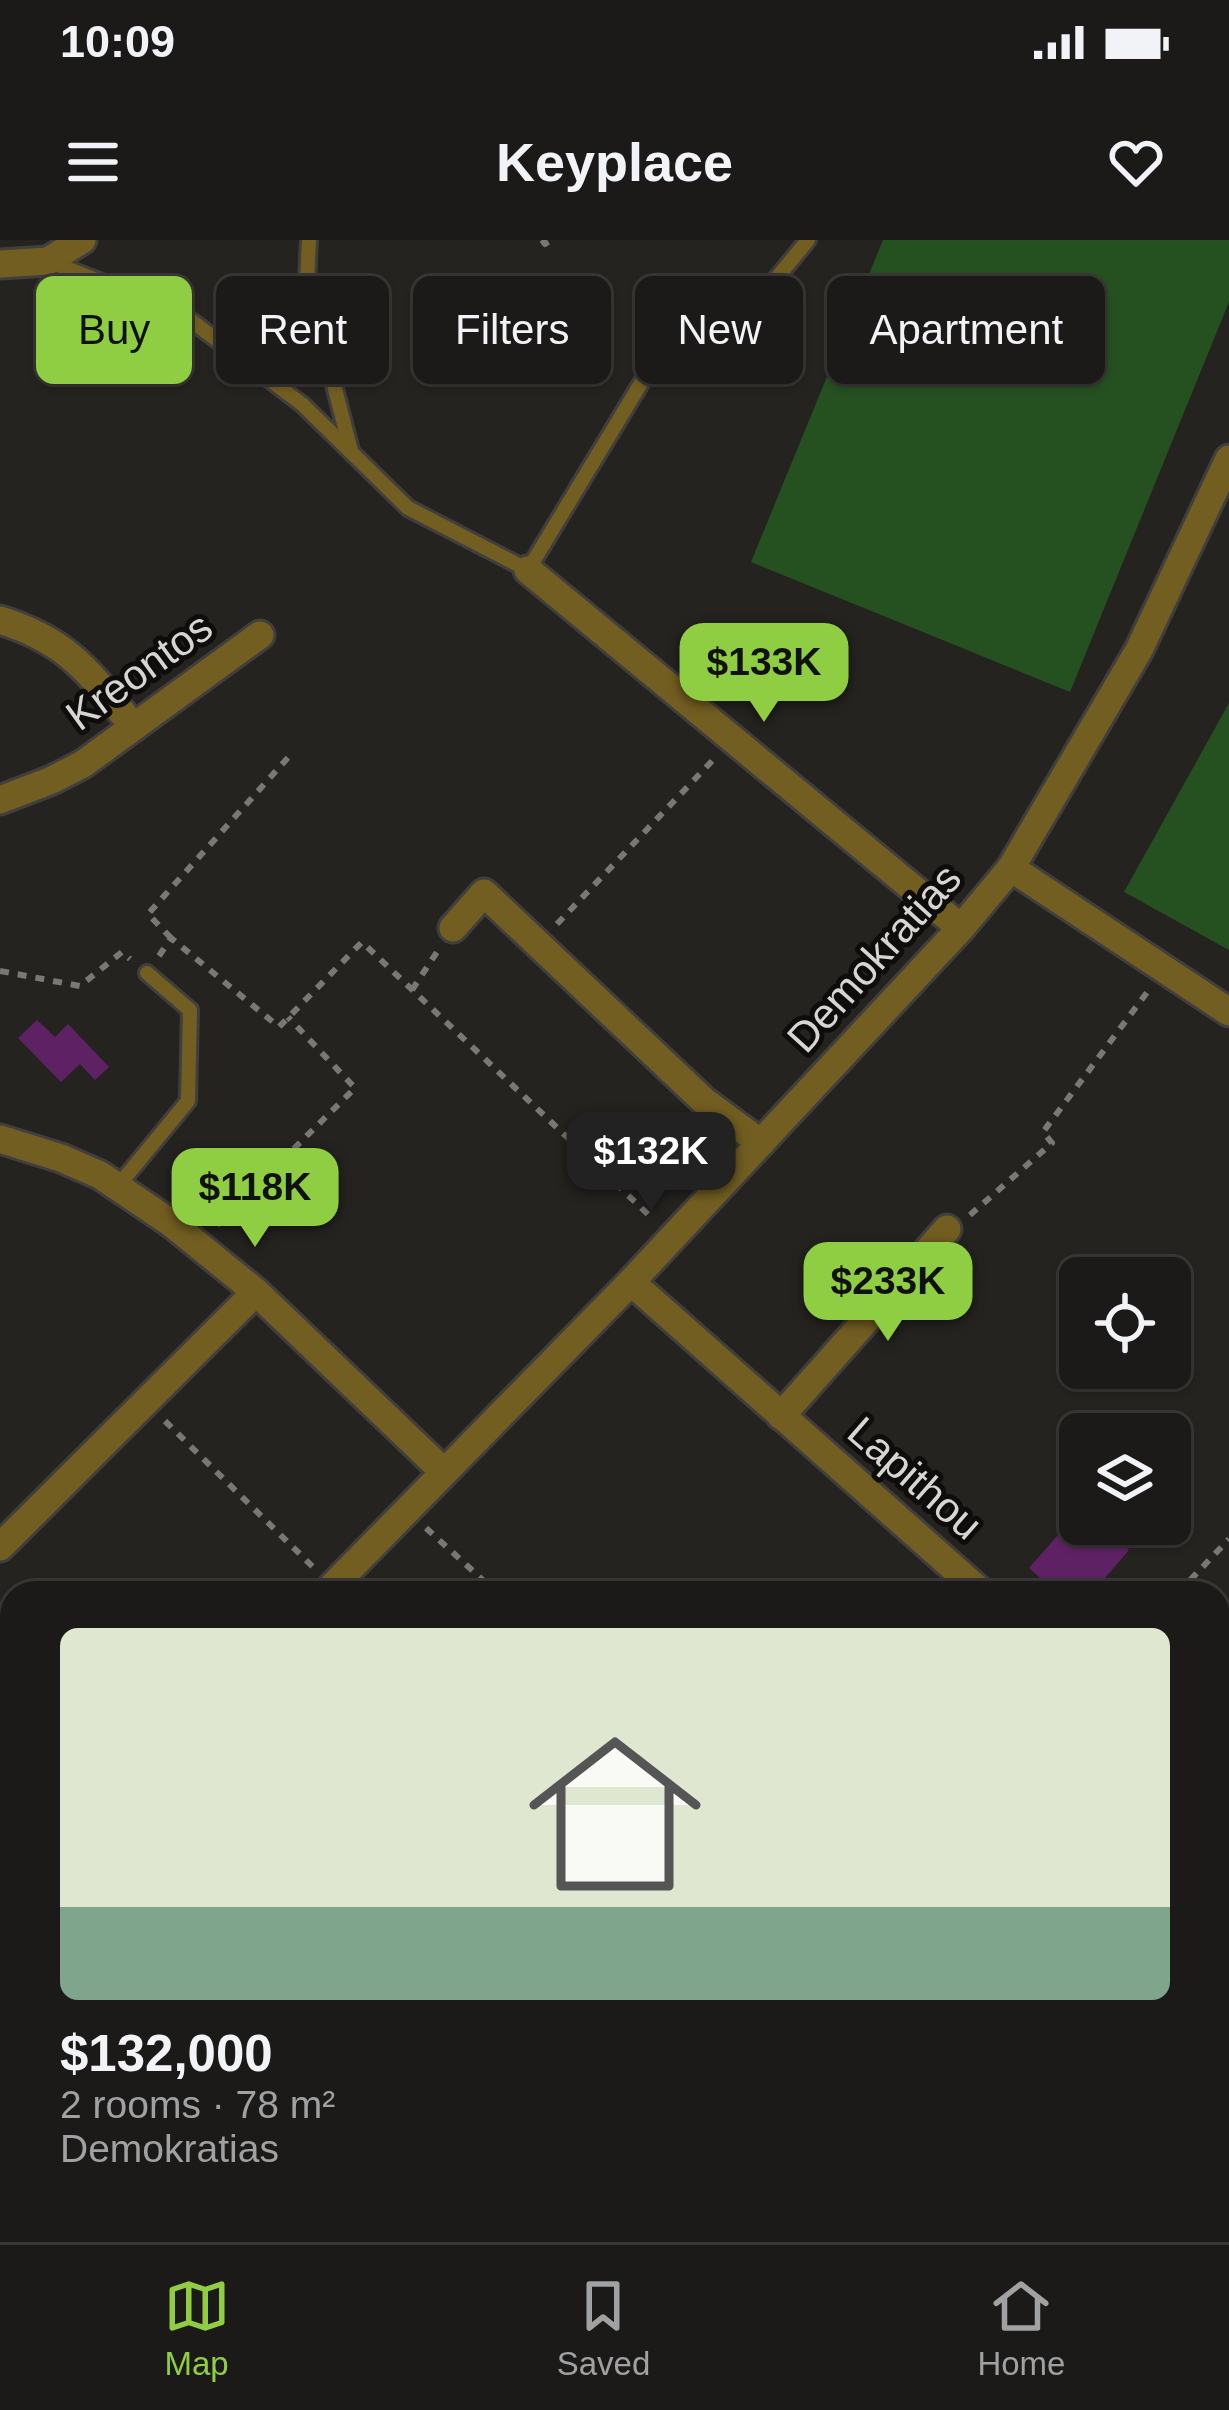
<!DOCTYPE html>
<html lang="en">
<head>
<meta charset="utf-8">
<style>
	:root { --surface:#1c1a18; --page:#292725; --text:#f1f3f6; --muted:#a0a1a2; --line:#3a3837; --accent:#8fcd42 }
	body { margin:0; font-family:Arial,sans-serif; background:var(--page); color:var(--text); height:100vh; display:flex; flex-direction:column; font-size:45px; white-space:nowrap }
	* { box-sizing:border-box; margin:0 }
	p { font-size:39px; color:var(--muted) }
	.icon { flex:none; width:66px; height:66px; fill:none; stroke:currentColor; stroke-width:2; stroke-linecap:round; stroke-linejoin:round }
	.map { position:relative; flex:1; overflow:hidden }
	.details { position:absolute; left:0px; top:1341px; width:1230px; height:663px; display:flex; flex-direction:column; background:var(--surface); border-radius:36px 36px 0 0; box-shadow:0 3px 9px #0004,0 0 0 3px var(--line) }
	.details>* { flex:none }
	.top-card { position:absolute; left:36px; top:36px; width:1158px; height:108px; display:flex; gap:24px }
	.fabs { position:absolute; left:1059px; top:1017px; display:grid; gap:24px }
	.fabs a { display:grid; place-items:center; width:132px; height:132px; border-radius:18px; background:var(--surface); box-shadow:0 3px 9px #0004,0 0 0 3px var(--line); font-size:60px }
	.price { position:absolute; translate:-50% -102px; padding:0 27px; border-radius:24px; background:var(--accent); color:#111; font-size:39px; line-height:78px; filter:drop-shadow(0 3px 6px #0008) }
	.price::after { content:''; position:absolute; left:50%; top:72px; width:36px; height:27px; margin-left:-18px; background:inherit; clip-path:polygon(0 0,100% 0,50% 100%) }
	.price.on { background:#222; color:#fff }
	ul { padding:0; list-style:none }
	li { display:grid; align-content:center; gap:24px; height:636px; padding:0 60px }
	li span { display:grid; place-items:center; height:372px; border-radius:18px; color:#555 }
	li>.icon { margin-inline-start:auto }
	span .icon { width:216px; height:216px; fill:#fffc; stroke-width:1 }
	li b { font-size:51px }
	.chip { padding:0 42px; border-radius:18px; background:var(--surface); box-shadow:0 3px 9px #0004,0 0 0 3px var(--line); font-size:42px; line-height:108px }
	.chip.on { background:var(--accent); color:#111 }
	.status { display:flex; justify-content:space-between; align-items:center; height:84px; padding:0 60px; background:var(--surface); direction:ltr }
	.status svg { height:33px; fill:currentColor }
	header { display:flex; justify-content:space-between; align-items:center; height:156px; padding:0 60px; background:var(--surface); font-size:54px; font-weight:700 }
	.tabs { display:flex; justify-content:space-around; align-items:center; height:168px; border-top:3px solid var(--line); background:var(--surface); font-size:33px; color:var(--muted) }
	.tabs a { display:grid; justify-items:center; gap:6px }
	.tabs .on { color:var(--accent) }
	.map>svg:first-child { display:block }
	.green { fill:#255020 }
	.building { fill:#5e2264 }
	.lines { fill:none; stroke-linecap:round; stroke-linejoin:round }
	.service-casing { stroke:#413f3d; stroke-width:20 }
	.minor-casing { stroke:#413f3d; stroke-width:33 }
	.path { stroke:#797875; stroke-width:6; stroke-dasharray:9 9; stroke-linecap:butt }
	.service { stroke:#735e21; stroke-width:14 }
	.minor { stroke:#735e21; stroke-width:27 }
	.labels { text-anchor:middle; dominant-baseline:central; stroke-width:10; stroke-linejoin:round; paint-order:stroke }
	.street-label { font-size:42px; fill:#d6d5d3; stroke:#0e0d0b }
</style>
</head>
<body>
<div class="status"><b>10:09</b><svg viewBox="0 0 49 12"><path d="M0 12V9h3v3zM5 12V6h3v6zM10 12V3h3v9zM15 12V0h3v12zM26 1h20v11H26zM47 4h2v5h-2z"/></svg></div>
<header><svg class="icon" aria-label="menu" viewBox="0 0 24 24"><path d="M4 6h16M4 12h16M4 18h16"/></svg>Keyplace<svg class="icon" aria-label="heart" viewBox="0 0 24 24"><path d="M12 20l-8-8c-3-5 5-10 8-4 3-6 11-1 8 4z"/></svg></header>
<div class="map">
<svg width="1229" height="2002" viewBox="0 0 1229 2002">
	<rect width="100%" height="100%" fill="#252320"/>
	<!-- green -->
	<g class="green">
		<path d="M883,0H1229V62L1070,452L751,322Z"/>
		<path d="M1229,463V710L1124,652Z"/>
	</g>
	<!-- building -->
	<g class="building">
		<path d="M37,780L55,797L68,784L109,827L95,840L80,824L61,842L18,798Z"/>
		<path d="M1080,1270V1284H1100L1129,1310L1092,1353H1057L1029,1328Z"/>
	</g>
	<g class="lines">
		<!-- service casing -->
		<g class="service-casing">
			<g id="service">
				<path d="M309,0L307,40L351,211"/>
				<path d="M48,21L181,73L303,165L408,268L528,330L672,92L753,67L808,0"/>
				<path d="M118,946L188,861L190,770L147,733"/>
			</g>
		</g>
		<!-- minor casing -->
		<g class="minor-casing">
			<g id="minor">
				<path d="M0,24L48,21L82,0"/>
				<path d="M528,330L961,688"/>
				<path d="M0,380C70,402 89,433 134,487"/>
				<path d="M0,560L52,540L83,524L260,395"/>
				<path d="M1011,628L1229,772"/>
				<path d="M453,688L484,653L704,861L761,903"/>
				<path d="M0,899L61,918L100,935L171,983L256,1052L443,1231"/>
				<path d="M631,1042L982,1353"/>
				<path d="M781,1176L947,989"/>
				<path d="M0,1307L256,1052"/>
				<path d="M326,1353L631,1042L961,688L1011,628L1139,410L1229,219"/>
				<path d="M1218,1562L1229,1571"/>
				<path d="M0,1693L12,1681"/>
				<path d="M0,1810L12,1820"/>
				<path d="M219,1992L232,2002"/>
				<path d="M973,1992L985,2002"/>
				<path d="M1223,2002L1229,1998"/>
			</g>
		</g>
		<!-- path -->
		<g class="path">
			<path d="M542,0L545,4L551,0"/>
			<path d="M557,684L713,520"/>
			<path d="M171,698L148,674L293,512"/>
			<path d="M159,716L171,698L279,787L362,702L653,979"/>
			<path d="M0,731L80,746L122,712L130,719"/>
			<path d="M412,750L437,712"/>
			<path d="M970,975L1052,903L1043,892L1148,751"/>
			<path d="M217,985L355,848L288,777"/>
			<path d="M165,1181L314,1328"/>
			<path d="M426,1288L497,1353"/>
			<path d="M1178,1353L1229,1299"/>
			<path d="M0,1536L12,1547"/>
			<path d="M548,2002L549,1992"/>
		</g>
		<!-- service -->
		<use href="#service" class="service"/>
		<!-- minor -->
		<use href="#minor" class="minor"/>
	</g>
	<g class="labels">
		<!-- street labels -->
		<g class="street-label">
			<text transform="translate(139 431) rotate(-36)">Kreontos</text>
			<text transform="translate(874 718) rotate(-48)">Demokratias</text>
			<text transform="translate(915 1238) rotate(41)">Lapithou</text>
		</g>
	</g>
</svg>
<div class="fabs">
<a><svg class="icon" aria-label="locate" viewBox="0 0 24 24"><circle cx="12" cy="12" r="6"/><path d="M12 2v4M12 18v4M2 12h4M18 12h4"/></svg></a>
<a><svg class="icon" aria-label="layers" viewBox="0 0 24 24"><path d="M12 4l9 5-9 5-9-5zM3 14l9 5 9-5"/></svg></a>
</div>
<b class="price" style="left:764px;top:485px">$133K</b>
<b class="price on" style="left:651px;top:974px">$132K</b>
<b class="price" style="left:255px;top:1010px">$118K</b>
<b class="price" style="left:888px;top:1104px">$233K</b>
<div class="top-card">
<a class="chip on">Buy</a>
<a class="chip">Rent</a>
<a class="chip">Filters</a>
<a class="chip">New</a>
<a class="chip">Apartment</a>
</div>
<section class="details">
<ul>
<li><span style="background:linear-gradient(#dfe7d0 75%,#7fa58c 0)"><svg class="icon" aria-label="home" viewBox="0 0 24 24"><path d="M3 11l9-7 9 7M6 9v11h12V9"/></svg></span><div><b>$132,000</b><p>2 rooms · 78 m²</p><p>Demokratias</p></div></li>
</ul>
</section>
</div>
<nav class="tabs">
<a class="on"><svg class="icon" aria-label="map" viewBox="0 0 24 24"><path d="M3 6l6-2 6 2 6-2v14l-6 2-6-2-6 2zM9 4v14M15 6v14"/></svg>Map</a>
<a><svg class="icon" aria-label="saved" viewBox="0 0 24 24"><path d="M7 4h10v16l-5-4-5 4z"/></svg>Saved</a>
<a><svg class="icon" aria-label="home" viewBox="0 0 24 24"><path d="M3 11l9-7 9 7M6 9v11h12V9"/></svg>Home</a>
</nav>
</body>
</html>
